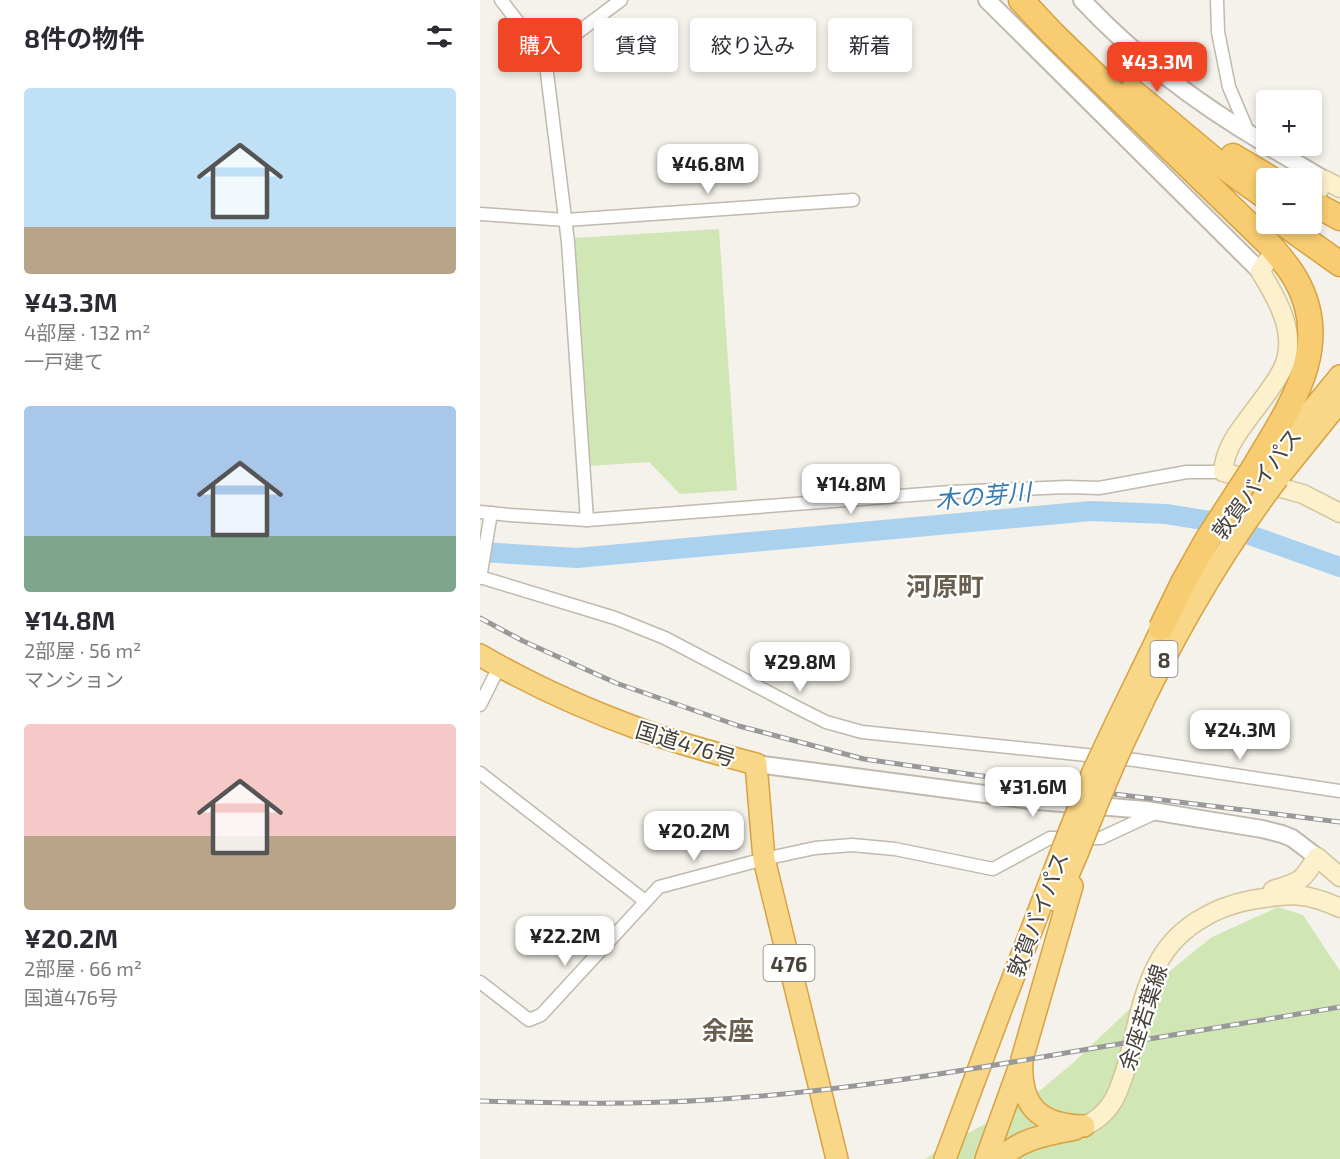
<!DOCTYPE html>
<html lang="ja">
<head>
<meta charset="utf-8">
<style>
	:root { --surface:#fff; --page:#f2f2f3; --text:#2b2b33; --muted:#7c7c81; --accent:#f14625 }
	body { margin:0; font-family:"Exo 2","Noto Sans JP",sans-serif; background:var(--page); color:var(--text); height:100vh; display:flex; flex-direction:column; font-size:22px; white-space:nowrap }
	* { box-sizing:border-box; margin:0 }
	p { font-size:20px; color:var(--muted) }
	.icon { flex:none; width:33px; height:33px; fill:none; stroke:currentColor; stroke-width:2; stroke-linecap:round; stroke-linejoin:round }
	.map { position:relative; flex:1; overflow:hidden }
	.sheet { display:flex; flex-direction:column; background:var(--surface); width:480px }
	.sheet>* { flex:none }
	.hud { position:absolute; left:18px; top:18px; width:570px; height:54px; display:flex; gap:12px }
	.tools { position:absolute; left:776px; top:90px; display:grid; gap:12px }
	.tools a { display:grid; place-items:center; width:66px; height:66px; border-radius:6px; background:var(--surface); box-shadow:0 3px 9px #0003; font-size:30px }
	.price { position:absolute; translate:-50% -51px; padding:0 14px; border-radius:12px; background:#fff; color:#222; font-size:20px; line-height:39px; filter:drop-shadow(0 2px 3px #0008) }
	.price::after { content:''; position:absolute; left:50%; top:36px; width:18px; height:14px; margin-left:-9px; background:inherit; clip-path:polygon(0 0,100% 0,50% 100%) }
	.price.active { background:var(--accent); color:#fff }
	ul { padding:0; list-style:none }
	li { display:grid; align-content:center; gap:12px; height:318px; padding:0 24px }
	li span { display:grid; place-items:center; height:186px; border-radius:6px; color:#555 }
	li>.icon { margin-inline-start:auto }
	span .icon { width:108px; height:108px; fill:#fffc; stroke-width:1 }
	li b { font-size:26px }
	h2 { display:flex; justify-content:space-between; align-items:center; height:72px; padding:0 24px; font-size:26px }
	.pill { padding:0 21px; border-radius:6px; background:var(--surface); box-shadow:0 3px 9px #0003; font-size:21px; line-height:54px }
	.pill.active { background:var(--accent); color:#fff }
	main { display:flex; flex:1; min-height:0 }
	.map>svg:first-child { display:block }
	.green { fill:#d0e7b5 }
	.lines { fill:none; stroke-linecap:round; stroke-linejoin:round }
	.river { stroke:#aad1ee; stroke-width:20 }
	.minor-casing { stroke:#c0b9ad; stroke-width:15 }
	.tertiary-casing { stroke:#c0b9ad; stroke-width:20 }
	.secondary-casing { stroke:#d2c59c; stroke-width:21 }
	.trunk-casing { stroke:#d7a241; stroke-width:24 }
	.motorway-casing { stroke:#d7a241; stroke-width:27 }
	.minor { stroke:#fff; stroke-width:12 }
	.tertiary { stroke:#fff; stroke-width:16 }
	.secondary { stroke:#fcf1cc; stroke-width:18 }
	.trunk { stroke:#f9d788; stroke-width:21 }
	.motorway { stroke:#f8cd72; stroke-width:24 }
	.rail-casing { stroke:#989898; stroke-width:5 }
	.rail { stroke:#fff; stroke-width:3; stroke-dasharray:9; stroke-linecap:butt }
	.trunk-bridge-casing { stroke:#d7a241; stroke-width:24; stroke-linecap:butt }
	.motorway-bridge-casing { stroke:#d7a241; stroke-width:27; stroke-linecap:butt }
	.trunk-bridge { stroke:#f9d788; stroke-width:21 }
	.motorway-bridge { stroke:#f8cd72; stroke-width:24 }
	.labels { text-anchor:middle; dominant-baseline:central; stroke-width:4.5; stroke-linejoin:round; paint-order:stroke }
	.shield { fill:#fff; stroke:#7f7b74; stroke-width:1.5 }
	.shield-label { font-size:21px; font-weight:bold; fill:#484239 }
	.street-label { font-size:22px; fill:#484239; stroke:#fff }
	.water-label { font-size:24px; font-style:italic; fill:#357bb1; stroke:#fff }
	.quarter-label { font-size:26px; font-weight:bold; fill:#6b6050; stroke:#fff }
</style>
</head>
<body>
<main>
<section class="sheet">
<h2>8件の物件<svg class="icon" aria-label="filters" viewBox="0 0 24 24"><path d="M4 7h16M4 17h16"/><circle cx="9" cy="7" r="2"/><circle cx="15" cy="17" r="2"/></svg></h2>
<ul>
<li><span style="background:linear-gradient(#bfe0f5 75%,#b9a48a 0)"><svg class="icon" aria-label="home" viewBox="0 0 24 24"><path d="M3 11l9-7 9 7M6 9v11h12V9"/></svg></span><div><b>¥43.3M</b><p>4部屋 · 132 m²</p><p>一戸建て</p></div></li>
<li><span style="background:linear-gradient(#a9c7e8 70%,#7fa58c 0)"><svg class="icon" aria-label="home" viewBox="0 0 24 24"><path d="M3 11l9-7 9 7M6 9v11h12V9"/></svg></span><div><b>¥14.8M</b><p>2部屋 · 56 m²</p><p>マンション</p></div></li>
<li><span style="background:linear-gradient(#f6c9c9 60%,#b9a48a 0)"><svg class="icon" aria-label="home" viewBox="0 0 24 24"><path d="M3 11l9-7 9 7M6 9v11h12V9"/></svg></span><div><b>¥20.2M</b><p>2部屋 · 66 m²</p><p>国道476号</p></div></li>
</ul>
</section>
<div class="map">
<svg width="860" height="1159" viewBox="0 0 860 1159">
	<rect width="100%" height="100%" fill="#f4f2ea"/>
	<!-- green -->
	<g class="green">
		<path d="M239,229L257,490L200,494L169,462L109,466L95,238Z"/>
		<path d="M798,907L823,915L860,971V1159H445L467,1144L545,1103L593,1063L686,974L732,937Z"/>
	</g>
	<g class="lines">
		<!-- river -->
		<path class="river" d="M0,552L97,558L611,511L686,514L730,521L860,567"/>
		<!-- minor casing -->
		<g class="minor-casing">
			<g id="minor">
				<path d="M21,0L65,57L88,242L107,520"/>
				<path d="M737,0L738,32L749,87L769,134"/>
				<path d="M65,57L141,0"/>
				<path d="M660,74L669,64"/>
				<path d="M0,214L86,220L373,200"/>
				<path d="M0,512L30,515L107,520L471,492L586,487L619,488L707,472H743"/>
				<path d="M0,577L135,618L185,638L320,709L346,722L382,732L655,760L860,791"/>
				<path d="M0,578L11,513"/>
				<path d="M0,705L19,667"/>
				<path d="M0,773L165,901"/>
				<path d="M0,982L49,1020L61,1015L179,887L284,859L335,848L372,845L415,849L513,869L570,838H621L677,812"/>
			</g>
		</g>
		<!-- tertiary casing -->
		<g class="tertiary-casing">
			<g id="tertiary">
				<path d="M507,0L780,271"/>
				<path d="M602,0C656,58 718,104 786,144"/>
				<path d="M788,146L845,180"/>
				<path d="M276,764L558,801L666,810L782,829L802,834L812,838L837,857"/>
			</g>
		</g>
		<!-- secondary casing -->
		<g class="secondary-casing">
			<g id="secondary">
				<path d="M836,194L845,180L860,188"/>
				<path d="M789,259L780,271C798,300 819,336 802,370C792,389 777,406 765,423C753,439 745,452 743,472L823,494L860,513"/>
				<path d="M793,890C822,881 821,882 837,857L860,877"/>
				<path d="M604,1126C633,1114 640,1089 648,1061C656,1030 662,993 677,965C695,929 733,907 771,900C808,894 825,891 860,908"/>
			</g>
		</g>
		<!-- trunk casing -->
		<g class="trunk-casing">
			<g id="trunk">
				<path d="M782,471L860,376"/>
				<path d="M798,478L860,401"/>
				<path d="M0,655C51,685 107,710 162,730C199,744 238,754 276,764L284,859L357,1159"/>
				<path d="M592,886L542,1059C539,1105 558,1125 604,1126"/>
				<path d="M577,901L597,854"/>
				<path d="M465,1159L523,1004L583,848"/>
				<path d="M506,1159L539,1068"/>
				<path d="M520,1159C541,1138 567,1135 595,1129"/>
			</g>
		</g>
		<!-- motorway casing -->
		<g class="motorway-casing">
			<g id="motorway">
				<path d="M541,0L573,34L654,113L790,245C799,256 808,266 815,278C855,346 809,408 775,466"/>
				<path d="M652,91L738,163L786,197"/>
				<path d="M753,156L790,178"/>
				<path d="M831,202L860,218"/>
				<path d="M804,224L860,264"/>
			</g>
		</g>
		<!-- minor -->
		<use href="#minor" class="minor"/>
		<!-- tertiary -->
		<use href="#tertiary" class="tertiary"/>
		<!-- secondary -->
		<use href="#secondary" class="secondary"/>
		<!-- trunk -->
		<use href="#trunk" class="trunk"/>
		<!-- motorway -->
		<use href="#motorway" class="motorway"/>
		<!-- rail casing -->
		<g class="rail-casing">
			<g id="rail">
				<path d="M0,618L43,641L136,683L259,726L384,759L577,787L860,822"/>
				<path d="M0,1101C76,1103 151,1105 227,1100C349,1093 471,1073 591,1052C681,1037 770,1022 860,1007"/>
			</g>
		</g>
		<!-- rail -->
		<use href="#rail" class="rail"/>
		<!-- trunk-bridge casing -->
		<g class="trunk-bridge-casing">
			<g id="trunk-bridge">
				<path d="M583,848L613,772L636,723L689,614"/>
				<path d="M597,854C614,812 630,770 650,729C691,640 738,557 798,478"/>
			</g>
		</g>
		<!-- motorway-bridge casing -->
		<g class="motorway-bridge-casing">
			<path id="motorway-bridge" d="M681,628L704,581L727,540L775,466"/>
		</g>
		<!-- trunk-bridge -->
		<use href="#trunk-bridge" class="trunk-bridge"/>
		<!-- motorway-bridge -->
		<use href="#motorway-bridge" class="motorway-bridge"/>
	</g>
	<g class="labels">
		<!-- shield labels -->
		<g class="shield">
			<rect x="670.5" y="641" width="27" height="36" rx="4.5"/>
			<rect x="283.5" y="945" width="51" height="36" rx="4.5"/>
		</g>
		<g class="shield-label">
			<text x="684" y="659">8</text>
			<text x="309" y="963">476</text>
		</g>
		<!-- street labels -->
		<g class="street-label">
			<text transform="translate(776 483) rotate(-53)">敦賀バイパス</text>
			<text transform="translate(206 743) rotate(17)">国道476号</text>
			<text transform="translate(557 914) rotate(-69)">敦賀バイパス</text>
			<text transform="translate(662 1017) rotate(-72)">余座若葉線</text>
		</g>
		<!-- water labels -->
		<g class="water-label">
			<text transform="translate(503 495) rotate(-5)">木の芽川</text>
		</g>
		<!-- quarter labels -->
		<g class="quarter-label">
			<text x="465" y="585">河原町</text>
			<text x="248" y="1029">余座</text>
		</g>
	</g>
</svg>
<div class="tools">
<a>+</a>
<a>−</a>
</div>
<b class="price active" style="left:677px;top:93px">¥43.3M</b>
<b class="price" style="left:228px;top:195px">¥46.8M</b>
<b class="price" style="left:371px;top:515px">¥14.8M</b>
<b class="price" style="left:320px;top:693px">¥29.8M</b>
<b class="price" style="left:760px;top:761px">¥24.3M</b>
<b class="price" style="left:553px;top:818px">¥31.6M</b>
<b class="price" style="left:214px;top:862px">¥20.2M</b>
<b class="price" style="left:85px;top:967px">¥22.2M</b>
<div class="hud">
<a class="pill active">購入</a>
<a class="pill">賃貸</a>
<a class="pill">絞り込み</a>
<a class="pill">新着</a>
</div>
</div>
</main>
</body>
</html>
